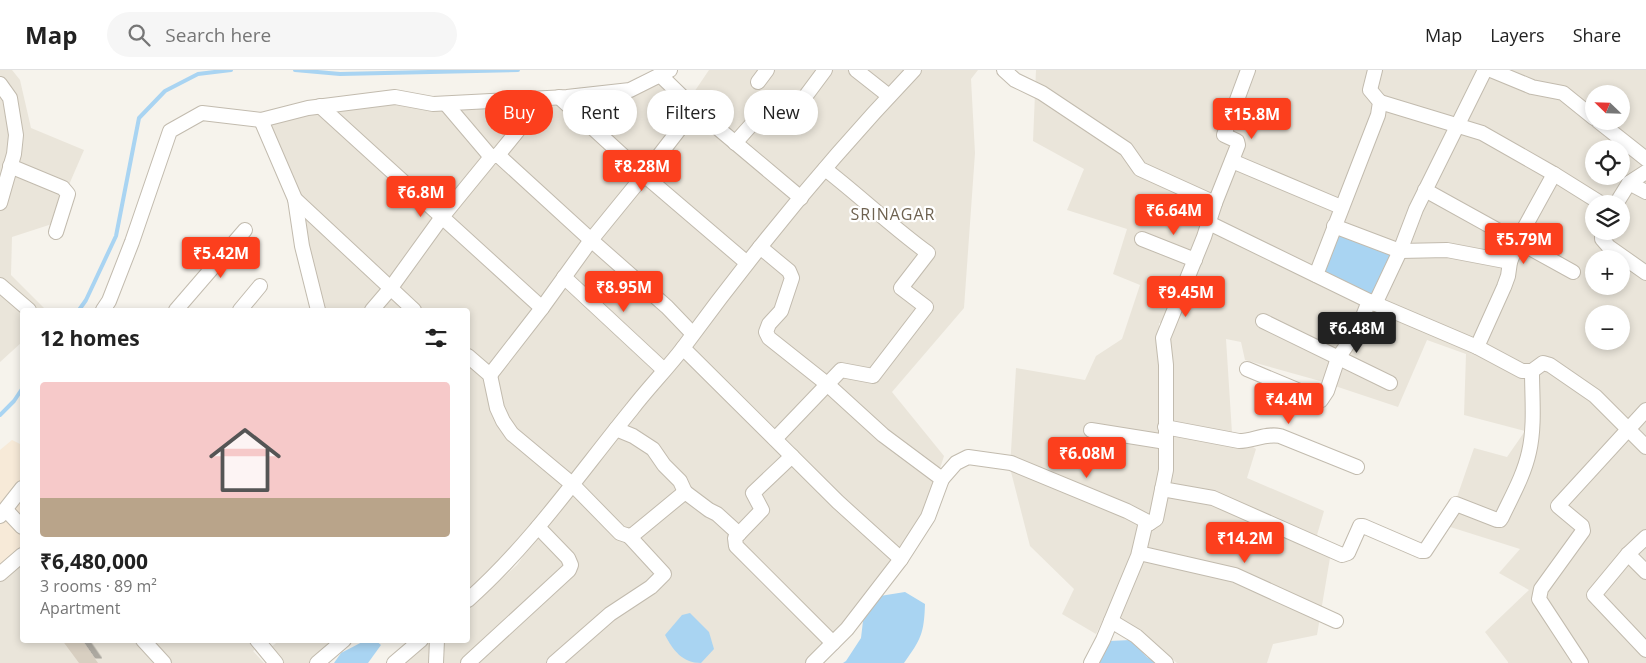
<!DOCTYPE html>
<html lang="en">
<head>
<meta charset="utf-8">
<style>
	:root { --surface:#fff; --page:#f6f6f6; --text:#222; --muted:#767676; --line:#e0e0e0; --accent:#fc3f1d }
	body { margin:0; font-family:"Open Sans",sans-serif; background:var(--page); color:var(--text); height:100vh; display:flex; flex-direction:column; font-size:19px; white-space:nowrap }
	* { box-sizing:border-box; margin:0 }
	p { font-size:16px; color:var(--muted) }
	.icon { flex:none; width:28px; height:28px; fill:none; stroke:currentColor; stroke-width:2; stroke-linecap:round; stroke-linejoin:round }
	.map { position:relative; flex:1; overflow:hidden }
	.panel { position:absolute; left:20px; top:238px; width:450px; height:335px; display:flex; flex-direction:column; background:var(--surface); border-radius:5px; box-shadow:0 2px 8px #0003 }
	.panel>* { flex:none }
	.banner { position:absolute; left:485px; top:20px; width:475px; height:45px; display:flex; gap:10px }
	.needle { width:32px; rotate:293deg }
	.tools { position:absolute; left:1585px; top:15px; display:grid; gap:10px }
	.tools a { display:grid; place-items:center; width:45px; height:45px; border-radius:50%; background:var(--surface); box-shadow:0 2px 8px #0003; font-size:25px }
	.price { position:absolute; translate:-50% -42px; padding:0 11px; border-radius:5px; background:var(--accent); color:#fff; font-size:16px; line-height:32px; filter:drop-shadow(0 1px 2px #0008) }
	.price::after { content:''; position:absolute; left:50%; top:30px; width:15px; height:11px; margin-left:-8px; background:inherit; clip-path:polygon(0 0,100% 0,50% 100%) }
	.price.active { background:#222; color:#fff }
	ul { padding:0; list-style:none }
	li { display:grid; align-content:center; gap:10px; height:265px; padding:0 20px }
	li span { display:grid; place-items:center; height:155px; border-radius:5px; color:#555 }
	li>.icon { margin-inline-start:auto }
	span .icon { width:90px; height:90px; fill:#fffc; stroke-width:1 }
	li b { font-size:21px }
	h2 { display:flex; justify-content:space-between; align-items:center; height:60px; padding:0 20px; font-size:21px }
	.tag { padding:0 18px; border-radius:22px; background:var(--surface); box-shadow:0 2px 8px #0003; font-size:18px; line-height:45px }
	.tag.active { background:var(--accent); color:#fff }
	header { display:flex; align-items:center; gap:30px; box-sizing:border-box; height:70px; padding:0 25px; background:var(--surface); border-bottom:1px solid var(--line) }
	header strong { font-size:24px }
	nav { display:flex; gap:28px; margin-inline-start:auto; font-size:18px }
	.search { width:350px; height:45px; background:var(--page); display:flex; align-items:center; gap:12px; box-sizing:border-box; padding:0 18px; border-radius:28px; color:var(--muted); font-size:19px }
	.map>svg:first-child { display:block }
	.residential { fill:#eae5da; fill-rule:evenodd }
	.commercial { fill:#f7ead8 }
	.water { fill:#a9d4f2 }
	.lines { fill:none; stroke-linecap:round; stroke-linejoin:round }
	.stream { stroke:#a9d4f2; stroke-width:4 }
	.building { fill:#d8cfc1; filter:url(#shadow) }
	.minor-casing { stroke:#c2bbae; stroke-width:16 }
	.minor { stroke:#fff; stroke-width:14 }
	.labels { text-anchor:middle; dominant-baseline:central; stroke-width:4.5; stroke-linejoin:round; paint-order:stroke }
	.neighbourhood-label { font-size:16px; letter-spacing:1px; fill:#6e6250; stroke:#fff }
</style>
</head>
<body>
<header>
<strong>Map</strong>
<div class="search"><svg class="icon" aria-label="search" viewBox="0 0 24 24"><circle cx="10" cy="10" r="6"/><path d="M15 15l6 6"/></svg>Search here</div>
<nav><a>Map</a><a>Layers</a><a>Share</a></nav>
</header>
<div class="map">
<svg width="1646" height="593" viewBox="0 0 1646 593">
	<defs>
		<filter id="shadow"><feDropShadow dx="4.5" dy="-4.5" stdDeviation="0" flood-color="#0004"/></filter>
	</defs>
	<rect width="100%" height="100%" fill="#f6f3ec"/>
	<!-- residential -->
	<g class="residential">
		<path d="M0,0H12L20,10L31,58L84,80L52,154L12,167L11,205L46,240H22V272L0,292Z"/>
		<path d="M709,0H909L746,186L567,30L660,10L686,34Z"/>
		<path d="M920,0H978L971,9L975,83L964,238L892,322L944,386L936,411L907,475L842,559L809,593H441L442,570H468V539L517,495L544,456L820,112Z"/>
		<path d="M1036,0H1646V593H1508V592L1485,562L1529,520L1499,503L1520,479L1447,456L1474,378L1507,387L1525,361L1464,345L1466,284L1427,270L1398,337L1320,311L1245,290L1241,272L1226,269L1232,363L1256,379L1247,408L1324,441L1317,465L1331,482L1317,565L1273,574L1267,593H1177L1143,566L1119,550L1149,460L1161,451L1166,269L1170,257L1159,253L1160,397L1151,445L1133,489L1096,564L1062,544L1074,519L1030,476L1010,398L1016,298L1085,310L1096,286L1122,269L1140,215L1113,204L1127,159L1067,140L1084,99L1033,71ZM1594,24H1621V51H1594ZM1594,79H1621V106H1594ZM1594,134H1621V161H1594ZM1594,189H1621V216H1594ZM1594,244H1621V271H1594Z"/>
		<path d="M393,31H554L742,193L678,277L512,478L468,523V240H320L301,156L266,54L312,41Z"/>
		<path d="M22,490V570H269L253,581L264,593H0V508Z"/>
		<path d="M280,570H340L312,593H277L265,582Z"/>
		<path d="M425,570H433V593H398Z"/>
	</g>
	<!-- commercial -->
	<path class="commercial" d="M12,370L22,375V491L0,509V380Z"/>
	<!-- water -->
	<g class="water">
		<path d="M1335,161L1391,183L1386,201L1372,228L1321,204Z"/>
		<path d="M905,522L925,534C924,564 921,569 904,593H843L846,591L861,568L863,551L880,526Z"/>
		<path d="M690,543L709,562L714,579L701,593C682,593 673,580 665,565L682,545Z"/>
		<path d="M366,570H375L381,575L368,593H334L341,583Z"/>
		<path d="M1131,570L1147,587L1156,593H1099L1109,571Z"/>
	</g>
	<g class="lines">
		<!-- stream -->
		<g class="stream">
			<path d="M295,0L340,4L518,0"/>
			<path d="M79,240L86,230L116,166L139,48L165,21L198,4L231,0"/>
			<path d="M0,345L14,331L22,319"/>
		</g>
	</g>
	<!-- building -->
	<path class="building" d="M62,570H82L98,593H79Z"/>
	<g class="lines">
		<!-- minor casing -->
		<g class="minor-casing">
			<g id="minor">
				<path d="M856,0L889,26"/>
				<path d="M1004,0L1015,10L1042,23L1126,79L1140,99L1215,133L1204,167L1163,268L1166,295V400L1156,449L1145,456L1138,486L1103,570L1091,593"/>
				<path d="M1491,0L1532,17L1563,23L1594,48"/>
				<path d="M660,5L695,39"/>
				<path d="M758,12L767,0"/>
				<path d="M0,14L10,28L16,65L14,84L0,133"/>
				<path d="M559,27L644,105L747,193"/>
				<path d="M1380,32L1482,63L1554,104L1602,134"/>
				<path d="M446,34L491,87"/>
				<path d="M320,36L542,238"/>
				<path d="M1598,51L1646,89"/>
				<path d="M735,73L769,35C782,29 785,34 793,43L825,0"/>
				<path d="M498,85L524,53L534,29"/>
				<path d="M1232,91L1341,137"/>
				<path d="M10,96L63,118L68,124L56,162"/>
				<path d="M1629,113L1646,122"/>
				<path d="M1425,120L1573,202"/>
				<path d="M295,129L302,176L318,240"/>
				<path d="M1215,133L1238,75L1237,71L1224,65L1248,0"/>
				<path d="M1616,134L1629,113L1646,102"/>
				<path d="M1209,153L1369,231L1477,277L1522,301H1532L1543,293L1550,295L1595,326L1646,377"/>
				<path d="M1334,156L1400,181L1447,180L1510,192"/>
				<path d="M1602,161V169L1609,177L1646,203"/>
				<path d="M1142,169L1195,190"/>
				<path d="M760,177L789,201L792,208L781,241L769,254L766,262L769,268L827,314L883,365L942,409L928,447L901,489L847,559L813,593"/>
				<path d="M1316,205L1378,45L1380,32L1370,20L1375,0"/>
				<path d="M564,207L664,300"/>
				<path d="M0,215L29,240"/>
				<path d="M1375,234L1400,181L1416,139L1485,0"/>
				<path d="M103,240L109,231L132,172L170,61L202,43L261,50"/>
				<path d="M176,240L245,160"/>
				<path d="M240,240L260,216"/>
				<path d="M372,240L390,219L442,147L491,87L498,85L591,170L644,105L695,39L801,128"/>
				<path d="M414,240L295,129L261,50L308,38L395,27L433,34L567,27L630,20L670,0"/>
				<path d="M1263,251L1390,313"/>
				<path d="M1477,277L1504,217L1508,206L1510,192L1521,164L1554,104"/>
				<path d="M683,278L838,432L901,489"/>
				<path d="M468,286L490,305L497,338L503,351L512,364L572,414L620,463L629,466L634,464L685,422L709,440L717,444L739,464"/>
				<path d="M1247,299L1321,330L1327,321L1338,288L1358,259L1369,231"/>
				<path d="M490,305L542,238L591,170L667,237L692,263"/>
				<path d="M1165,357L1239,371C1253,371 1265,363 1280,366L1357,397"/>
				<path d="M616,359L633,366L653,379L664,395L680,411L685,422"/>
				<path d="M1091,360L1166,372"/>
				<path d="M775,369L841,300L873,306L926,237L901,218L928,183C892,157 860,126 825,99"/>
				<path d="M792,386L753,423L762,440L735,468L736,476L833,573"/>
				<path d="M942,409L956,393L968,387L1011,393L1127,441L1150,453"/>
				<path d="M1162,419L1213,428L1342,485L1348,483L1360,456H1363L1421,481H1425L1456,434L1497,450H1500L1502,447C1512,426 1524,405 1529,382C1535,356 1532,327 1532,301"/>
				<path d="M6,440L22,457"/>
				<path d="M0,446L22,418"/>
				<path d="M1646,467L1628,484L1594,525L1646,580"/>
				<path d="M1139,483L1235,505L1336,551"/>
				<path d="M1628,484L1646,502"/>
				<path d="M0,504L22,485"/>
				<path d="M468,530C531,474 579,404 632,339C648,318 667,299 683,278C754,181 831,87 914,0"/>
				<path d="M1111,551L1136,566L1166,593"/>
				<path d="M143,570L164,593"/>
				<path d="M257,570L276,593"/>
				<path d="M317,593L344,570"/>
				<path d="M394,593L421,570"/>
				<path d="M436,593L437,570"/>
				<path d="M468,593L569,500L571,495L568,488L538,457"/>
				<path d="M554,593L610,544L651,517L664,504L629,466"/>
				<path d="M1581,593L1539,529L1541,519L1583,461L1582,456L1558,436L1646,340"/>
			</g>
		</g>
		<!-- minor -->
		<use href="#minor" class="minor"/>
	</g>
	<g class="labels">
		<!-- neighbourhood labels -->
		<g class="neighbourhood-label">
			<text x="893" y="144">SRINAGAR</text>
		</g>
	</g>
</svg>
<div class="tools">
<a><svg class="needle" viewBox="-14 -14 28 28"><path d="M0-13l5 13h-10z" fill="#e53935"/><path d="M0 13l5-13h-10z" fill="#767676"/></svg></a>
<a><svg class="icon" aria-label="locate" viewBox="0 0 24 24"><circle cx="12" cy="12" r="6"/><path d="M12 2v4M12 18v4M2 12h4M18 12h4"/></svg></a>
<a><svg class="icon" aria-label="layers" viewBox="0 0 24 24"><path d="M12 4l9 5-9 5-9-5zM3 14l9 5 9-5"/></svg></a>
<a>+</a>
<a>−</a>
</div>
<b class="price" style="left:1252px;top:70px">₹15.8M</b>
<b class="price" style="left:642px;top:122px">₹8.28M</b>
<b class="price" style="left:421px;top:148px">₹6.8M</b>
<b class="price" style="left:1174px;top:166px">₹6.64M</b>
<b class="price" style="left:1524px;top:195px">₹5.79M</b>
<b class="price" style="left:221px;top:209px">₹5.42M</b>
<b class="price" style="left:624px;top:243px">₹8.95M</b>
<b class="price" style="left:1186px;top:248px">₹9.45M</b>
<b class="price active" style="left:1357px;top:284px">₹6.48M</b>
<b class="price" style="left:1289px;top:355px">₹4.4M</b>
<b class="price" style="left:1087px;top:409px">₹6.08M</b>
<b class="price" style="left:1245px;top:494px">₹14.2M</b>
<div class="banner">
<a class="tag active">Buy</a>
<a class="tag">Rent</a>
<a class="tag">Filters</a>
<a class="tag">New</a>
</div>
<section class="panel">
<h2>12 homes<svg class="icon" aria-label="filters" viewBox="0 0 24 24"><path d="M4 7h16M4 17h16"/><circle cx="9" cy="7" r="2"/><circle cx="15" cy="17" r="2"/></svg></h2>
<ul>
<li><span style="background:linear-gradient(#f6c9c9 75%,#b9a48a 0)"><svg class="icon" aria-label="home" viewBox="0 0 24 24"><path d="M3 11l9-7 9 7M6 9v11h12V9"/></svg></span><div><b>₹6,480,000</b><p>3 rooms · 89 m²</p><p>Apartment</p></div></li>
</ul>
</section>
</div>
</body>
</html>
